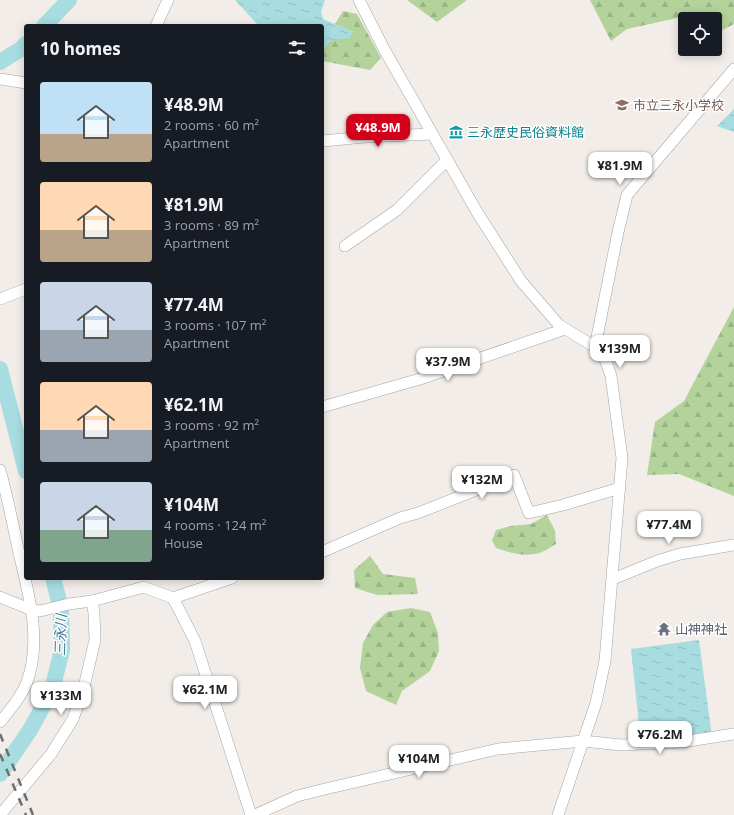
<!DOCTYPE html>
<html lang="en">
<head>
<meta charset="utf-8">
<style>
	:root { --surface:#171b24; --page:#20242c; --text:#f1f3f6; --muted:#9ea1a6; --accent:#d3001c }
	body { margin:0; font-family:"Open Sans","Noto Sans JP",sans-serif; background:var(--page); color:var(--text); height:100vh; display:flex; flex-direction:column; font-size:15px; white-space:nowrap }
	* { box-sizing:border-box; margin:0 }
	p { font-size:13px; color:var(--muted) }
	.icon { flex:none; width:22px; height:22px; fill:none; stroke:currentColor; stroke-width:2; stroke-linecap:round; stroke-linejoin:round }
	.map { position:relative; flex:1; overflow:hidden }
	.drawer { position:absolute; left:24px; top:24px; width:300px; height:556px; display:flex; flex-direction:column; background:var(--surface); border-radius:4px; box-shadow:0 2px 10px #0003 }
	.drawer>* { flex:none }
	.fabs { position:absolute; left:678px; top:12px; display:grid; gap:8px }
	.fabs a { display:grid; place-items:center; width:44px; height:44px; border-radius:4px; background:var(--surface); box-shadow:0 2px 10px #0003; font-size:20px }
	.price { position:absolute; translate:-50% -34px; padding:0 9px; border-radius:8px; background:#fff; color:#222; font-size:13px; line-height:26px; filter:drop-shadow(0 1px 2px #0008) }
	.price::after { content:''; position:absolute; left:50%; top:24px; width:12px; height:9px; margin-left:-6px; background:inherit; clip-path:polygon(0 0,100% 0,50% 100%) }
	.price.current { background:var(--accent); color:#fff }
	ul { padding:0; list-style:none }
	li { display:flex; align-items:center; gap:12px; height:100px; padding:0 16px }
	li span { display:grid; place-items:center; flex:none; width:112px; height:80px; border-radius:4px; color:#555 }
	li>.icon { margin-inline-start:auto }
	span .icon { width:48px; height:48px; fill:#fffc; stroke-width:1 }
	li b { font-size:17px }
	h2 { display:flex; justify-content:space-between; align-items:center; height:48px; padding:0 16px; font-size:17px }
	.map>svg:first-child { display:block }
	.forest { fill:url(#forest-firs) }
	.water { fill:url(#water-ripples) }
	.lines { fill:none; stroke-linecap:round; stroke-linejoin:round }
	.river { stroke:#a7dce1; stroke-width:16 }
	.minor-casing { stroke:#a5a5a5; stroke-width:12 }
	.minor { stroke:#fff; stroke-width:11 }
	.rail { stroke:#6f6f6f; stroke-width:2.5; stroke-dasharray:8 8; stroke-linecap:butt }
	.labels { text-anchor:middle; dominant-baseline:central; stroke-width:3; stroke-linejoin:round; paint-order:stroke }
	.education-label { font-size:13px; fill:#785e54; stroke:#fff; text-anchor:start }
	.culture-label { font-size:13px; fill:#0d838f; stroke:#fff; text-anchor:start }
	.worship-label { font-size:13px; fill:#5b616d; stroke:#fff; text-anchor:start }
	.water-label { font-size:14px; font-style:italic; fill:#407b9e; stroke:#fff }
</style>
</head>
<body>
<div class="map">
<svg width="734" height="815" viewBox="0 0 734 815">
	<defs>
		<pattern id="forest-firs" width="22" height="20" patternUnits="userSpaceOnUse"><rect width="22" height="20" fill="#b3d39b"/><path d="M5 1l3.5 6h-7zM16 11l3.5 6h-7z" fill="#9ab585"/></pattern>
		<pattern id="water-ripples" width="26" height="14" patternUnits="userSpaceOnUse"><rect width="26" height="14" fill="#a7dce1"/><path d="M2 4q2-2 4 0t4 0M15 11q2-2 4 0t4 0" fill="none" stroke="#8fbcc1"/></pattern>
	</defs>
	<rect width="100%" height="100%" fill="#f2ede8"/>
	<!-- forest -->
	<g class="forest">
		<path d="M407,0H467L437,22Z"/>
		<path d="M590,0H734V24L715,34V19H695L691,15L627,29L611,41Z"/>
		<path d="M343,11L357,14L381,58L370,70L322,61V50L331,40L353,32L335,24Z"/>
		<path d="M734,307V496L679,474L647,475L655,422L684,401Z"/>
		<path d="M547,515L555,531L556,544C552,546 547,550 542,552C527,558 510,553 496,548L492,540L496,530L511,526L531,524Z"/>
		<path d="M370,556L383,574L415,578L418,594L377,595L355,588L354,570Z"/>
		<path d="M411,608L430,612L438,633L439,651L430,671L402,691L396,705L366,691L360,668L363,643L373,625L387,612Z"/>
	</g>
	<!-- water -->
	<g class="water">
		<path d="M235,0H325L321,12L323,19L353,32L350,38L331,40L322,50V26H259Z"/>
		<path d="M734,109V132L717,126Z"/>
		<path d="M699,640L712,737L641,744L631,649Z"/>
	</g>
	<g class="lines">
		<!-- river -->
		<g class="river">
			<path d="M44,26L69,0"/>
			<path d="M0,62L21,49L26,44"/>
			<path d="M0,369L26,471"/>
			<path d="M0,774L30,730L52,690L62,650L61,609L53,578"/>
		</g>
		<!-- minor casing -->
		<g class="minor-casing">
			<g id="minor">
				<path d="M359,0L384,49L477,212L521,281L559,325L595,347L605,359L611,376L622,458L605,661L596,703L558,815"/>
				<path d="M156,26L168,0"/>
				<path d="M0,79L26,83"/>
				<path d="M322,141L365,137L432,134"/>
				<path d="M345,246L397,210L447,160"/>
				<path d="M0,299L26,289"/>
				<path d="M595,347L618,232L627,195L734,69"/>
				<path d="M322,407L420,379L565,329"/>
				<path d="M0,470C8,498 13,526 19,553C29,595 42,640 27,682C21,697 10,710 0,722"/>
				<path d="M322,552L400,518L418,513L514,475L529,513L563,505L620,488"/>
				<path d="M613,579L657,561L680,554L734,545"/>
				<path d="M0,597L32,610L40,611L69,604L92,601L144,587L173,598L232,578"/>
				<path d="M173,598L195,641L251,815"/>
				<path d="M0,815L51,754L73,719L84,687L95,640L94,613L92,601"/>
				<path d="M255,815L297,796L325,789L498,749L583,741L621,745L682,742L734,734"/>
			</g>
		</g>
		<!-- minor -->
		<use href="#minor" class="minor"/>
		<!-- rail -->
		<g class="rail">
			<path d="M0,734L33,815"/>
			<path d="M0,754L26,815"/>
		</g>
	</g>
	<!-- icons -->
	<defs>
		<g id="school-bare" transform="scale(1.08)"><path d="M0-5L7-2L0 1L-7-2ZM-4 1L0 2.5L4 1V4Q0 6-4 4Z" fill="#8d6e63" stroke="#fff" stroke-width="2.5" paint-order="stroke"/></g>
		<g id="museum-bare" transform="scale(1.08)"><path d="M0-6L6-3V-2H-6V-3ZM-5-1h2V3h-2ZM-1-1h2V3h-2ZM3-1h2V3H3ZM-6 4H6V6H-6Z" fill="#0f9aa8" stroke="#fff" stroke-width="2.5" paint-order="stroke"/></g>
		<g id="temple-bare" transform="scale(1.08)"><path d="M0-6L5-2H3V0L6.5 2.5H4V6H1.5V3h-3V6H-4V2.5H-6.5L-3 0V-2H-5Z" fill="#6b7280" stroke="#fff" stroke-width="2.5" paint-order="stroke"/></g>
	</defs>
	<g fill-rule="evenodd">
		<use href="#school-bare" x="622" y="105"/>
		<use href="#museum-bare" x="456" y="132"/>
		<use href="#temple-bare" x="664" y="629"/>
	</g>
	<g class="labels">
		<!-- education labels -->
		<g class="education-label">
			<text x="633" y="105">市立三永小学校</text>
		</g>
		<!-- culture labels -->
		<g class="culture-label">
			<text x="467" y="132">三永歴史民俗資料館</text>
		</g>
		<!-- worship labels -->
		<g class="worship-label">
			<text x="675" y="629">山神神社</text>
		</g>
		<!-- water labels -->
		<g class="water-label">
			<text transform="translate(60 635) rotate(-88)">三永川</text>
		</g>
	</g>
</svg>
<div class="fabs">
<a><svg class="icon" aria-label="locate" viewBox="0 0 24 24"><circle cx="12" cy="12" r="6"/><path d="M12 2v4M12 18v4M2 12h4M18 12h4"/></svg></a>
</div>
<b class="price current" style="left:378px;top:148px">¥48.9M</b>
<b class="price" style="left:620px;top:186px">¥81.9M</b>
<b class="price" style="left:620px;top:369px">¥139M</b>
<b class="price" style="left:448px;top:382px">¥37.9M</b>
<b class="price" style="left:482px;top:500px">¥132M</b>
<b class="price" style="left:669px;top:545px">¥77.4M</b>
<b class="price" style="left:205px;top:710px">¥62.1M</b>
<b class="price" style="left:61px;top:716px">¥133M</b>
<b class="price" style="left:660px;top:755px">¥76.2M</b>
<b class="price" style="left:419px;top:779px">¥104M</b>
<section class="drawer">
<h2>10 homes<svg class="icon" aria-label="filters" viewBox="0 0 24 24"><path d="M4 7h16M4 17h16"/><circle cx="9" cy="7" r="2"/><circle cx="15" cy="17" r="2"/></svg></h2>
<ul>
<li><span style="background:linear-gradient(#bfe0f5 65%,#b9a48a 0)"><svg class="icon" aria-label="home" viewBox="0 0 24 24"><path d="M3 11l9-7 9 7M6 9v11h12V9"/></svg></span><div><b>¥48.9M</b><p>2 rooms · 60 m²</p><p>Apartment</p></div></li>
<li><span style="background:linear-gradient(#ffd9b3 60%,#b9a48a 0)"><svg class="icon" aria-label="home" viewBox="0 0 24 24"><path d="M3 11l9-7 9 7M6 9v11h12V9"/></svg></span><div><b>¥81.9M</b><p>3 rooms · 89 m²</p><p>Apartment</p></div></li>
<li><span style="background:linear-gradient(#c9d6e8 60%,#9aa5b1 0)"><svg class="icon" aria-label="home" viewBox="0 0 24 24"><path d="M3 11l9-7 9 7M6 9v11h12V9"/></svg></span><div><b>¥77.4M</b><p>3 rooms · 107 m²</p><p>Apartment</p></div></li>
<li><span style="background:linear-gradient(#ffd9b3 60%,#9aa5b1 0)"><svg class="icon" aria-label="home" viewBox="0 0 24 24"><path d="M3 11l9-7 9 7M6 9v11h12V9"/></svg></span><div><b>¥62.1M</b><p>3 rooms · 92 m²</p><p>Apartment</p></div></li>
<li><span style="background:linear-gradient(#c9d6e8 60%,#7fa58c 0)"><svg class="icon" aria-label="home" viewBox="0 0 24 24"><path d="M3 11l9-7 9 7M6 9v11h12V9"/></svg></span><div><b>¥104M</b><p>4 rooms · 124 m²</p><p>House</p></div></li>
</ul>
</section>
</div>
</body>
</html>
